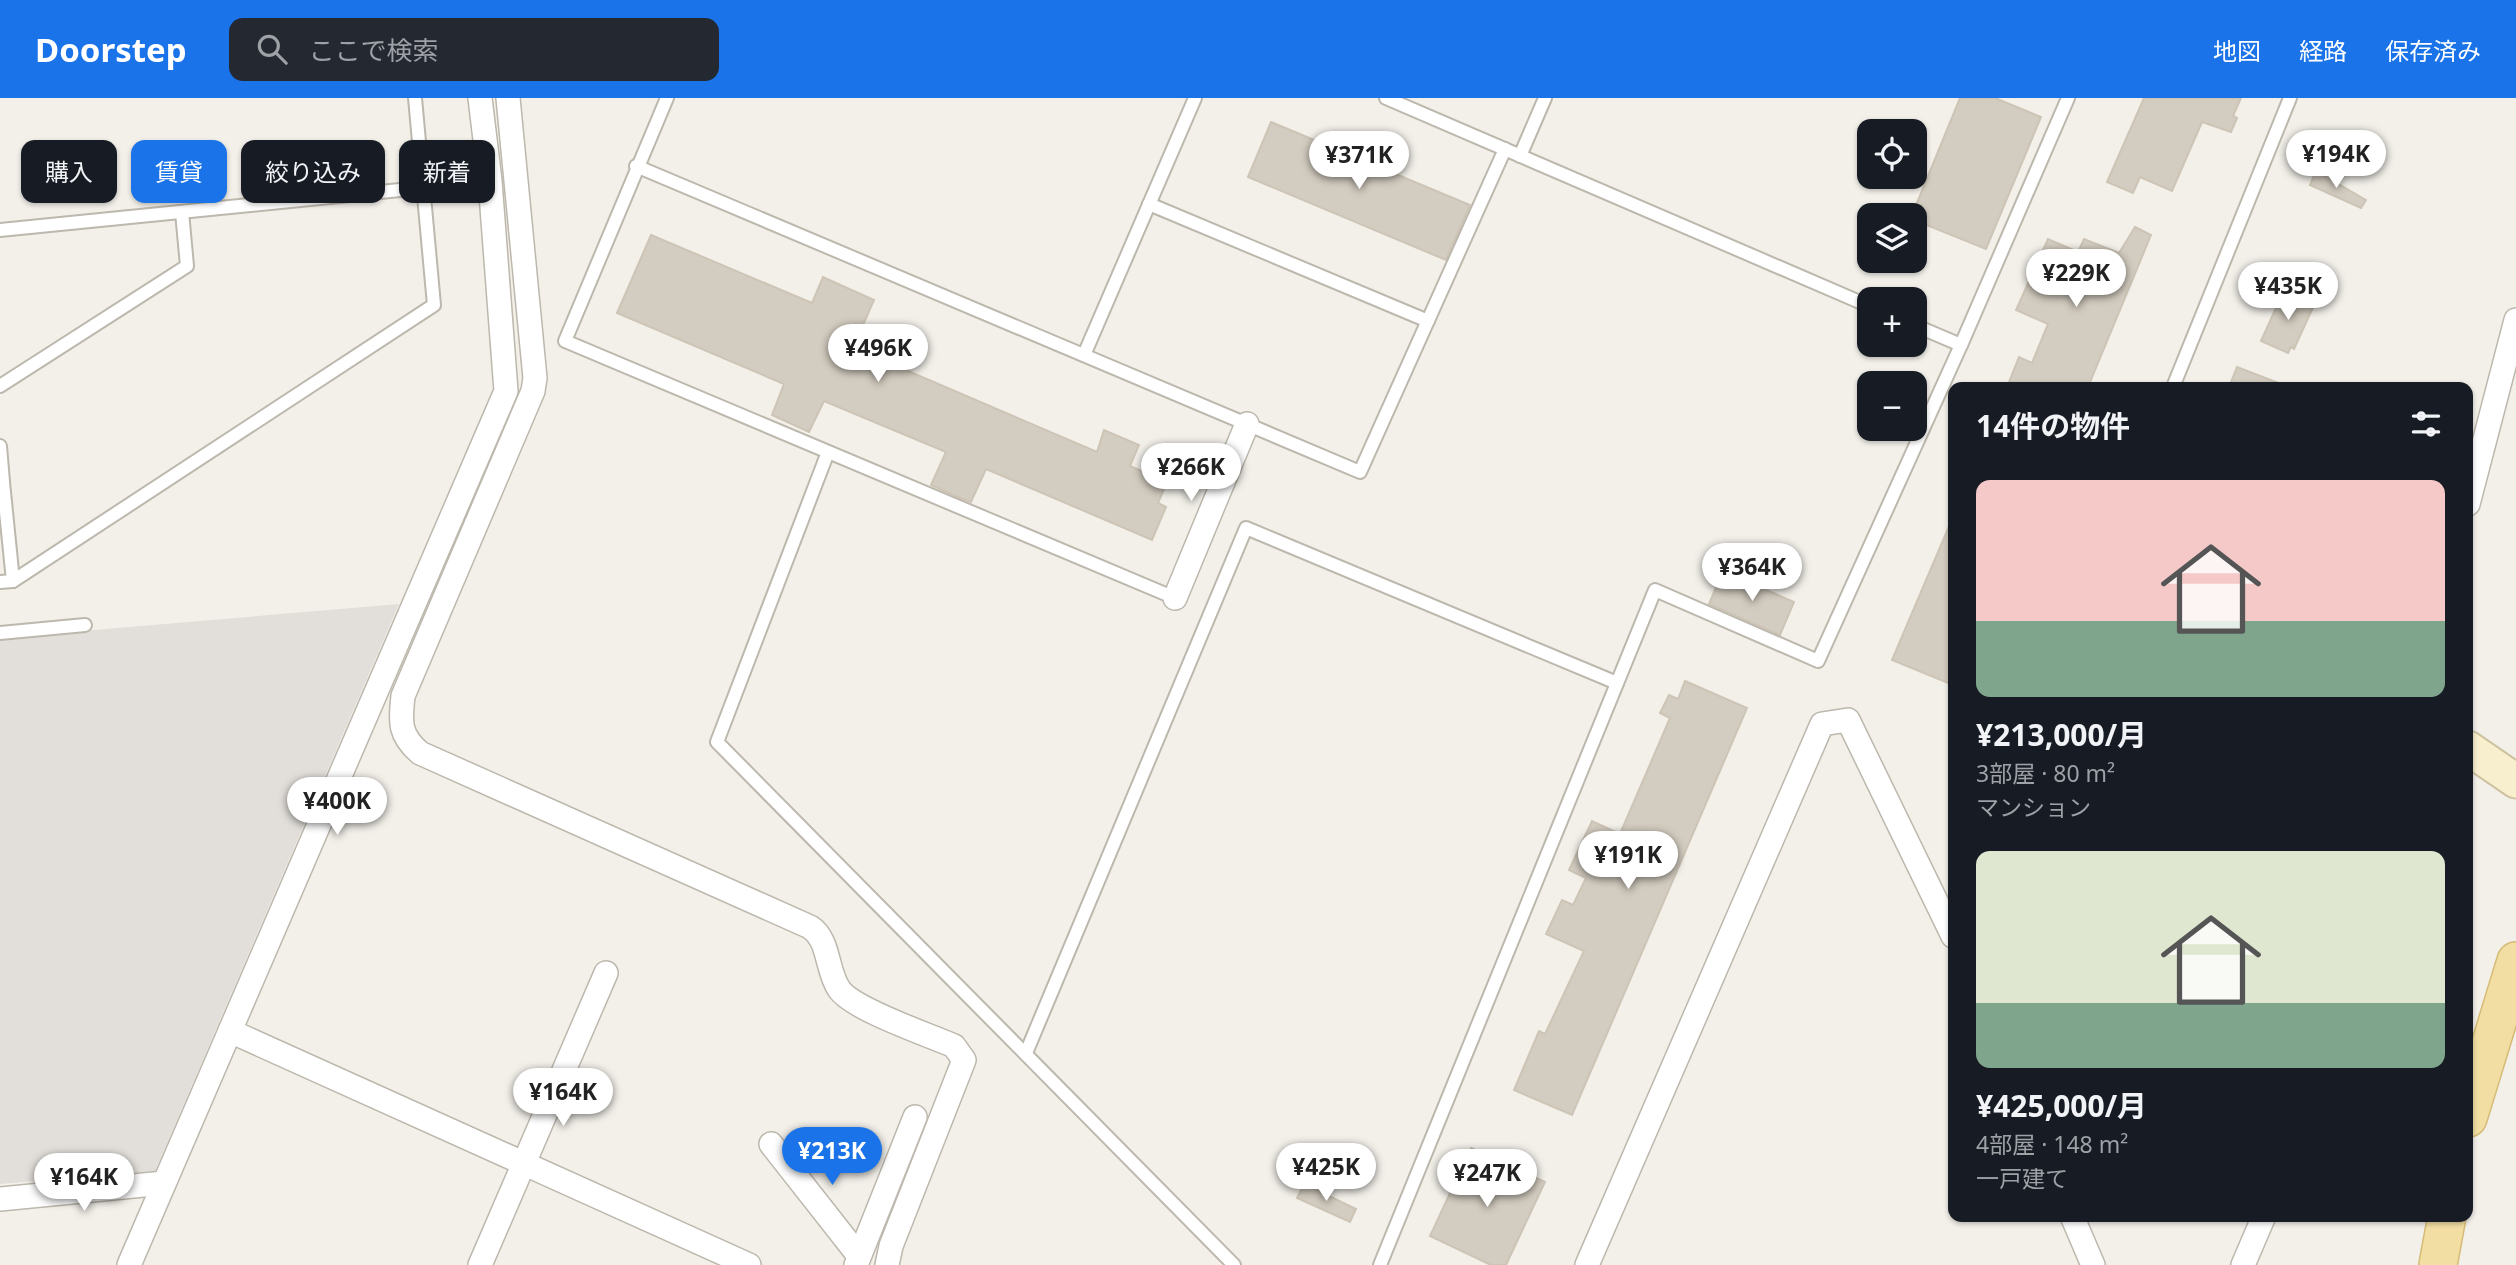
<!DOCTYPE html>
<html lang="ja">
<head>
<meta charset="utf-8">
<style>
	:root { --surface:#171b24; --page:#242831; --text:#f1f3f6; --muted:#9ea1a6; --accent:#1a73e8 }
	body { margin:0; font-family:"Noto Sans","Noto Sans JP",sans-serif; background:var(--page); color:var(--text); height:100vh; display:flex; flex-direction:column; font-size:26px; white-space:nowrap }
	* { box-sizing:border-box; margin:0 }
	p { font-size:23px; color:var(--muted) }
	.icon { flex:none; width:38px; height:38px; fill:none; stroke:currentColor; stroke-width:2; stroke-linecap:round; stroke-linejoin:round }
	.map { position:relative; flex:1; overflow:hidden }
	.drawer { position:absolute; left:1948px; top:284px; width:525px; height:840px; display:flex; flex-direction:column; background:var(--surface); border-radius:14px; box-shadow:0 2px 5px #0004 }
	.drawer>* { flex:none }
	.guide { position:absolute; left:21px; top:42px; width:665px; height:63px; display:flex; gap:14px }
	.fabs { position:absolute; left:1857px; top:21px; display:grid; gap:14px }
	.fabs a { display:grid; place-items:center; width:70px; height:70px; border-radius:14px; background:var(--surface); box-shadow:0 2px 5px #0004; font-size:35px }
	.price { position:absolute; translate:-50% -60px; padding:0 16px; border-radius:24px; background:#fff; color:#222; font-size:23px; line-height:46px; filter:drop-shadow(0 2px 4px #0008) }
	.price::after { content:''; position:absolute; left:50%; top:42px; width:21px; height:16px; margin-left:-10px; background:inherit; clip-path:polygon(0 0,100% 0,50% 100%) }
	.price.on { background:var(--accent); color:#fff }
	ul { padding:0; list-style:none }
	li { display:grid; align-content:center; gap:14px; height:371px; padding:0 28px }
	li span { display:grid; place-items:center; height:217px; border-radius:14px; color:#555 }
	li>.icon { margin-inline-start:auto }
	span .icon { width:126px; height:126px; fill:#fffc; stroke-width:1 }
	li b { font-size:30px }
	h2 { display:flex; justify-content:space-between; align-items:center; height:84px; padding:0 28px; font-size:30px }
	.tag { padding:0 24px; border-radius:14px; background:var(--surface); box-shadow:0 2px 5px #0004; font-size:24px; line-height:63px }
	.tag.on { background:var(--accent); color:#fff }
	header { display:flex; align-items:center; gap:42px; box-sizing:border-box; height:98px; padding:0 35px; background:var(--accent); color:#fff }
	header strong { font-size:33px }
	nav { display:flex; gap:38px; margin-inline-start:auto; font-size:24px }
	.search { width:490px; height:63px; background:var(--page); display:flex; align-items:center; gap:18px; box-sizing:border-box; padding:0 24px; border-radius:14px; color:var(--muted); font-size:26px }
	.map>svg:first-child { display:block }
	.industrial { fill:#e2dfdb }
	.building { fill:#d3ccc0; stroke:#cdc4b5; stroke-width:2 }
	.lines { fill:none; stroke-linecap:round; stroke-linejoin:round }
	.lane-casing { stroke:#bdb8ad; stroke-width:16 }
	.street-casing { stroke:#bdb8ad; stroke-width:26 }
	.secondary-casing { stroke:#cdc29f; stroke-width:37 }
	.primary-casing { stroke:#d5bb75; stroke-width:40 }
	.lane { stroke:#fff; stroke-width:12 }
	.street { stroke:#fff; stroke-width:23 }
	.secondary { stroke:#f8efce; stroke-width:33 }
	.primary { stroke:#f2dea3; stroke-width:37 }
</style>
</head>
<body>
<header>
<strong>Doorstep</strong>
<div class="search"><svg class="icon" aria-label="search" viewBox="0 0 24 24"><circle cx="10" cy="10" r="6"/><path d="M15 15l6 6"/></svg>ここで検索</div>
<nav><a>地図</a><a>経路</a><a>保存済み</a></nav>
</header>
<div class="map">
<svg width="2516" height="1167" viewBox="0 0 2516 1167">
	<rect width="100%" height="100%" fill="#f3f0ea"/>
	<!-- industrial -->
	<path class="industrial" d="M399,506L155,1073L0,1086V540Z"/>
	<!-- building -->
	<g class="building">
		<path d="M1960,0H1995L2041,19L1986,151L1914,122L1912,117Z"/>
		<path d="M2144,0H2241L2233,18L2237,20L2231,34L2202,24L2172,93L2140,79L2133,95L2107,84Z"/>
		<path d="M1271,24L1470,107L1446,162L1248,79Z"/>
		<path d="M2316,73L2366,102L2361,110L2310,87Z"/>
		<path d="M2135,129L2151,137L2088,289H2007L2019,259L2032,265L2048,226L2016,212L2048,141L2078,154L2084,141L2119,155Z"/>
		<path d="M651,137L812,205L823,179L874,202L863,227L918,250L908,273L1097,354L1104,332L1139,347L1130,368L1167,384L1158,405L1166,409L1152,442L986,371L971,404L960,400L931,387L946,354L824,303L809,334L772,317L784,286L617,215Z"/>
		<path d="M2284,192L2315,205L2294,251L2291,249L2288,255L2261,243Z"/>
		<path d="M2237,269L2286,288L2285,289H2229Z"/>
		<path d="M1953,419V587L1892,562Z"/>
		<path d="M1723,473L1794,504L1780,537L1709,506Z"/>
		<path d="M1685,583L1747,610L1572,1017L1514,992L1539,933L1545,936L1584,853L1546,836L1562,802L1573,807L1586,780L1569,772L1592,723L1620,736L1670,620L1660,615L1669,597L1678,601Z"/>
		<path d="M1471,1050L1545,1084L1506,1167H1491L1430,1138Z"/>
		<path d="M1304,1086L1356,1111L1350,1124L1297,1100Z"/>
	</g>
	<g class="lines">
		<!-- lane casing -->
		<g class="lane-casing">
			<g id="lane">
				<path d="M667,0L565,243L1175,500"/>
				<path d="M1386,0L1869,208"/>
				<path d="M1520,58L1545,0"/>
				<path d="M636,68L1360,374L1505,51"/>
				<path d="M1149,106L1428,223"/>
				<path d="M0,132L490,83"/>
				<path d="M1914,227L1961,247L2068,0"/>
				<path d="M1084,257L1195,0"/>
				<path d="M0,288L187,168L182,114"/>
				<path d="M2173,289L2290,0"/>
				<path d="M0,348L3,384"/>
				<path d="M828,354L717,644L1234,1167"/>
				<path d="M0,384H3L13,483"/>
				<path d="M0,484L13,483L434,207L415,0"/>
				<path d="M0,535L85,527"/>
				<path d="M1026,955L1246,430L1617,585"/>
				<path d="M1380,1167L1655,492L1818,563L1961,247"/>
			</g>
		</g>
		<!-- street casing -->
		<g class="street-casing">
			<g id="street">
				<path d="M508,0L535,280L533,293L403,598C400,624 399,637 420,655L810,829C830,842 826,872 839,891C852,911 929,937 954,948L964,962L891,1148L887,1167"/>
				<path d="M2468,406L2516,222"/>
				<path d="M1175,500L1247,326"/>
				<path d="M230,933L749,1167"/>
				<path d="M771,1046L859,1158"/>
				<path d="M0,1101L164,1085"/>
				<path d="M2072,1118L2093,1167"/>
				<path d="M129,1167L506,293L490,83L480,0"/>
				<path d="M480,1167L606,875"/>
				<path d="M856,1167L915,1019"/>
				<path d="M1587,1167L1822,626L1848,622L1953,838"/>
				<path d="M2243,1167L2264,1118"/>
			</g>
		</g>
		<!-- secondary casing -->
		<g class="secondary-casing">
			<path id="secondary" d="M2468,650L2516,683"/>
		</g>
		<!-- primary casing -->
		<g class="primary-casing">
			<g id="primary">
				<path d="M2468,1020L2516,863"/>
				<path d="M2438,1167L2447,1118"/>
			</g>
		</g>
		<!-- lane -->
		<use href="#lane" class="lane"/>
		<!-- street -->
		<use href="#street" class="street"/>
		<!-- secondary -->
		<use href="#secondary" class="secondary"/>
		<!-- primary -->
		<use href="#primary" class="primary"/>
	</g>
</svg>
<div class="fabs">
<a><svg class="icon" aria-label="locate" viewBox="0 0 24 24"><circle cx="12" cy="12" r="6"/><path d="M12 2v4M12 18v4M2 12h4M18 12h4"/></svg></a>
<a><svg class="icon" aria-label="layers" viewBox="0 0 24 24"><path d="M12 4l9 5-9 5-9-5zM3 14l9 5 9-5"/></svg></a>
<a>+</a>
<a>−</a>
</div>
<b class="price" style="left:2336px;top:92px">¥194K</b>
<b class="price" style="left:1359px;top:93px">¥371K</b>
<b class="price" style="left:2076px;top:211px">¥229K</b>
<b class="price" style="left:2288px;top:224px">¥435K</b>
<b class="price" style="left:878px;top:286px">¥496K</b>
<b class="price" style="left:1191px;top:405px">¥266K</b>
<b class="price" style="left:1752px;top:505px">¥364K</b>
<b class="price" style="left:337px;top:739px">¥400K</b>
<b class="price" style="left:1628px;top:793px">¥191K</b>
<b class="price" style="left:563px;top:1030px">¥164K</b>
<b class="price on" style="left:832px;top:1089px">¥213K</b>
<b class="price" style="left:1326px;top:1105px">¥425K</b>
<b class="price" style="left:1487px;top:1111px">¥247K</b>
<b class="price" style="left:84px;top:1115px">¥164K</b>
<div class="guide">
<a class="tag">購入</a>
<a class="tag on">賃貸</a>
<a class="tag">絞り込み</a>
<a class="tag">新着</a>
</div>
<section class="drawer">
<h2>14件の物件<svg class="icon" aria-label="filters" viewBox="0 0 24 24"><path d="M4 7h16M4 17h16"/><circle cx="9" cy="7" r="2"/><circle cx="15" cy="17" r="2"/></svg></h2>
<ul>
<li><span style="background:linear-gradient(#f6c9c9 65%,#7fa58c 0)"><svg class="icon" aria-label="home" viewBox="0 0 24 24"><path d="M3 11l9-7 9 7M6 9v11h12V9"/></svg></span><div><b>¥213,000/月</b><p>3部屋 · 80 m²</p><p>マンション</p></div></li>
<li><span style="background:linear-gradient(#dfe7d0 70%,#7fa58c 0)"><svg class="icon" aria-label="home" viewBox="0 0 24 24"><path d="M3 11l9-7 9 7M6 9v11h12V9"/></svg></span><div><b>¥425,000/月</b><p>4部屋 · 148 m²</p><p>一戸建て</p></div></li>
</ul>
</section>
</div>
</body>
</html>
